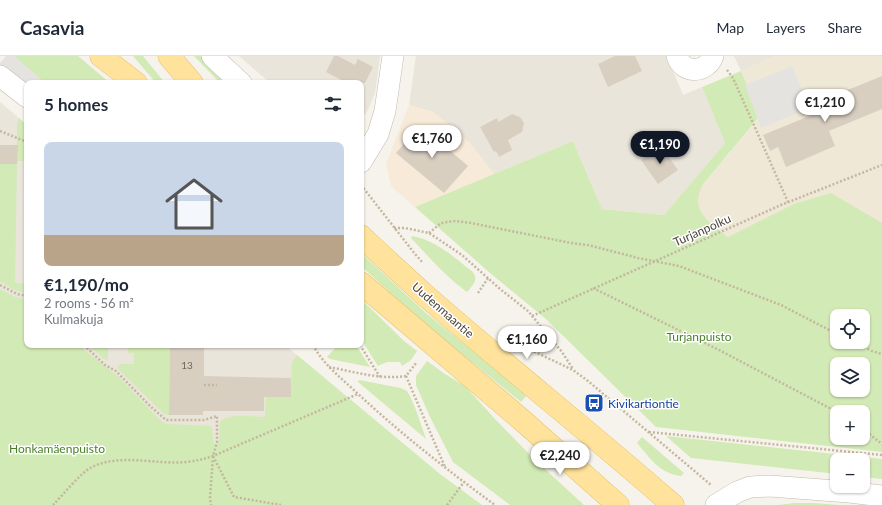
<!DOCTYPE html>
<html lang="en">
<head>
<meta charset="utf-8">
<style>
	:root { --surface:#fff; --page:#f6f6f7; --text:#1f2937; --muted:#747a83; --line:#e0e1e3; --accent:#111827 }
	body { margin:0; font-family:Lato,sans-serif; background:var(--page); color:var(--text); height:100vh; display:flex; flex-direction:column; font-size:15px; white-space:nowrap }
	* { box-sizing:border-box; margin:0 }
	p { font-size:13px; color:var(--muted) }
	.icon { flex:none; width:22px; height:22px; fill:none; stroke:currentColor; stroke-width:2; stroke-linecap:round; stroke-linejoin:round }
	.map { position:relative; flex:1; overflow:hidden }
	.side { position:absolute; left:24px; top:24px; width:340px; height:268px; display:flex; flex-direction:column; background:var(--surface); border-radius:8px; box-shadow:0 1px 3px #0004 }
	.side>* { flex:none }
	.tools { position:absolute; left:830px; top:253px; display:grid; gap:8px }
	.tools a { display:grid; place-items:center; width:40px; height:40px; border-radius:8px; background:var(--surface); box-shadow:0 1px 3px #0004; font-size:20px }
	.price { position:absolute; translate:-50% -34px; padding:0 9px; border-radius:14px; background:#fff; color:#222; font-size:13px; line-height:26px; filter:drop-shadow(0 1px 2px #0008) }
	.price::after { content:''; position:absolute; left:50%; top:24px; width:12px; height:9px; margin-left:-6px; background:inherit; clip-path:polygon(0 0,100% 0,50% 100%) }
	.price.selected { background:var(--accent); color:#fff }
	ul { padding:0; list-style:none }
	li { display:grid; align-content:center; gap:8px; height:212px; padding:0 20px }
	li span { display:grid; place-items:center; height:124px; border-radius:8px; color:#555 }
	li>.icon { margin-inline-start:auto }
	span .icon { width:72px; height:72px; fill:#fffc; stroke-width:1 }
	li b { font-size:17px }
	h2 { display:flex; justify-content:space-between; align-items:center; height:48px; padding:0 20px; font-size:17px }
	header { display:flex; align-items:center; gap:24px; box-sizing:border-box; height:56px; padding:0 20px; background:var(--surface); border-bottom:1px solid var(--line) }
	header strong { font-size:19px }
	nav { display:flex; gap:22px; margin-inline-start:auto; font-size:14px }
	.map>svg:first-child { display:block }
	.residential { fill:#eae5da }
	.commercial { fill:#f7ead8 }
	.education { fill:#efe8d6 }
	.green { fill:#d2eab5; fill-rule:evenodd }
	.parking { fill:#e5e3e0 }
	.building { fill:#d8cfc1 }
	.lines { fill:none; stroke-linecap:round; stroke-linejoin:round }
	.minor-casing { stroke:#c2bbae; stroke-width:22 }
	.major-casing { stroke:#e6c16a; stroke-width:23 }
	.path { stroke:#c4b79f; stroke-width:2.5; stroke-dasharray:2 2; stroke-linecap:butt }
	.minor { stroke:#fff; stroke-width:21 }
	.major { stroke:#ffe39c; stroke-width:22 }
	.labels { text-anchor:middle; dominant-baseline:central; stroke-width:3; stroke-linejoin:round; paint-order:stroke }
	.number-label { font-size:10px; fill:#6e675b }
	.street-label { font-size:12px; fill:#4b4439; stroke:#fff }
	.park-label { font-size:12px; fill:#4a7f2a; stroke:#fff }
	.transit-label { font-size:12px; fill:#164399; stroke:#fff; text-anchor:start }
</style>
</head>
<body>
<header>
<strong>Casavia</strong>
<nav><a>Map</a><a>Layers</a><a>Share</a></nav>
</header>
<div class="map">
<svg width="882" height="449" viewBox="0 0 882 449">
	<rect width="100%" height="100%" fill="#f6f3ec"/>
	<!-- residential -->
	<g class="residential">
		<path d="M239,0H380L375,37L368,54L361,64V27H270Z"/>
		<path d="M416,0H667L683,39L702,31L725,87L664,159L602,153L573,85L494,118L470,87L433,56L409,49Z"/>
		<path d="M734,0H776L741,15Z"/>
		<path d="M0,46L27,69V263L0,240Z"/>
		<path d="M57,289H285L341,337L186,398Z"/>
	</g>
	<!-- commercial -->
	<path class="commercial" d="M409,49L433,56L470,87L494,118L415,151L391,130L386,108Z"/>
	<!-- education -->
	<path class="education" d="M776,0H882V288L863,260H837L830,267L705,161L700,154L697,146L698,136L703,128L760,61L741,15Z"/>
	<!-- green -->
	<g class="green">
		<path d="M14,0H78L110,27H45Z"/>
		<path d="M133,0H143L165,27H156Z"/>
		<path d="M194,0H201L228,27H220Z"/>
		<path d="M741,15L760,60L703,128C688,155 710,165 728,181L794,148L831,137L882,167V396L656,371L547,264L490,217L415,151L573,85L602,153L664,159L725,87L702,31ZM837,260H863V286H837ZM837,308H863V334H837ZM837,356H863V382H837Z"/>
		<path d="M19,62L27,69V105H17V68Z"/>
		<path d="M0,108H17L15,227L27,228V238L12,233L0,225Z"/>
		<path d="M412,180C433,184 448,196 464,209C467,212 474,215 475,220C477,226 470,232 467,236C446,221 429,201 411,182Z"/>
		<path d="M361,197L426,257L527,339L521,346L419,263L361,210Z"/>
		<path d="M0,233L15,241L27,243V289H78L119,321L159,363L166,368L211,370L212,373L214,388L219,385L220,366C227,357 254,361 265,361L266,341H291L292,306L297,299L440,418L482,449H0Z"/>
		<path d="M361,243L404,285L417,295L411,304L402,310L400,306H387L378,310L361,283Z"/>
		<path d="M88,289H108V304L104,303Z"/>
		<path d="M128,289H170L169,359L164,358L117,312L120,308H134V297H128Z"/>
		<path d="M338,289H356L370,311L330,303L327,301Z"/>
		<path d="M427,305L445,318L465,330L495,363L533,402L584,449H510L453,406L430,361L416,329V320Z"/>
		<path d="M359,324L401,332L407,335L410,340L416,354L426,383L358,326Z"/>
		<path d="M666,380L882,403V423L863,421V404H837V418L691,402Z"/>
		<path d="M642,381L684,417L681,420C659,417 651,403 637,387Z"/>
		<path d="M794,447H813L839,449H779Z"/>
	</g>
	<!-- parking -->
	<g class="parking">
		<path d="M6,0H14L45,27H27V32L0,9V7Z"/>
		<path d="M792,10L810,52L761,72L745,29Z"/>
	</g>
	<!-- building -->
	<g class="building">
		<path d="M334,0H338L355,9L358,3L373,11L365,27H347L326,16Z"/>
		<path d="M615,0H635L642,15L608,31L598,8Z"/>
		<path d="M882,20V53L829,75L835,90L786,111L778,91L770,95L763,79L819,56L816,47Z"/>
		<path d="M512,58L520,61L524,67L522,76L508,84L512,94L499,101L496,95L494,96L480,71L497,62L498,66Z"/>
		<path d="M420,69L468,110L444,137L396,97Z"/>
		<path d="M0,89H18L17,108H0Z"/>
		<path d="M661,90L678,114L658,128L641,104Z"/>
		<path d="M170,289H204V320L291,322V341H264V355H203V359H169Z"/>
	</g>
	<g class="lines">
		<!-- minor casing -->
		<g class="minor-casing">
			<g id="minor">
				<path d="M212,0L241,27"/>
				<path d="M677,0C683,19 707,17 713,0"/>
				<path d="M0,20L27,41"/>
				<path d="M361,106L378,78L385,55L393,0"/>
				<path d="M716,449L737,436L750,431L770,430L849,436L882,440"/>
			</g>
		</g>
		<!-- major casing -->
		<g class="major-casing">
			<g id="major">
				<path d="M101,0L136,27"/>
				<path d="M169,0L192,27"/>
				<path d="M361,180C382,200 404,220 426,240C507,311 592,378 673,449"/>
				<path d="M361,227L523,365L618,449"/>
			</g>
		</g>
		<!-- path -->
		<g class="path">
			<path d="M727,14L733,22L788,146"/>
			<path d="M0,75L27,86"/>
			<path d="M361,129L415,198L423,207"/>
			<path d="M394,172H405L429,177L462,199L500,233L528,255L562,296L573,313"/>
			<path d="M429,177L441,167L455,165L471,167L571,187L588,189L638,202L679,210L781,249L837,278"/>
			<path d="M0,229L17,238L27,240"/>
			<path d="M593,232L719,294L837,356"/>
			<path d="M478,237L488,222"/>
			<path d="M532,260L781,149L882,109"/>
			<path d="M853,286L872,295L882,298"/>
			<path d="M516,287L573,314L588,325L711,429"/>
			<path d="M84,289L105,309L116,315L150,350L166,364H204L217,360V386L213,400L210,442L211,449"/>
			<path d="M313,289C323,308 340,321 356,336C400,377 447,414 495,449"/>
			<path d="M360,289L380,321"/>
			<path d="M329,311C355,316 381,324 406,320L417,306"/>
			<path d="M406,320L445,411"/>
			<path d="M204,329H217"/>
			<path d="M863,373L882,388"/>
			<path d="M649,376L882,399"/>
			<path d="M213,400L234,441L281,449"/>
			<path d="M53,449C64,438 80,417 92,411C120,397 157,409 186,406C196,405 204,403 213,400L358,338"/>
			<path d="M447,449L464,426"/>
		</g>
		<!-- minor -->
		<use href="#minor" class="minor"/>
		<!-- major -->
		<use href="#major" class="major"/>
	</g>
	<!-- icons -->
	<defs>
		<g id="bus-square" transform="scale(1)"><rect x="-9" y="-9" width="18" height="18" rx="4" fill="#1a4fb4" stroke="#fff"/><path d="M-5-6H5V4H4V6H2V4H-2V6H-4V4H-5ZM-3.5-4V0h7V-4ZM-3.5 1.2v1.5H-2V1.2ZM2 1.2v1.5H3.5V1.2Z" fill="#fff"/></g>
	</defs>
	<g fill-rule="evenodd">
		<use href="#bus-square" x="594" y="347"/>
	</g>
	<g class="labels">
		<!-- number labels -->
		<g class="number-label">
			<text x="187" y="309">13</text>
		</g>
		<!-- street labels -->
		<g class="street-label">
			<text transform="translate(702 174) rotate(-24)">Turjanpolku</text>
			<text transform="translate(443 254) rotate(41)">Uudenmaantie</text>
		</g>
		<!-- park labels -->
		<g class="park-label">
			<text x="699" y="280">Turjanpuisto</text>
			<text x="57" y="392">Honkamäenpuisto</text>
		</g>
		<!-- transit labels -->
		<g class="transit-label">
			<text x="608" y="347">Kivikartiontie</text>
		</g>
	</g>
</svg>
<div class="tools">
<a><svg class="icon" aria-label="locate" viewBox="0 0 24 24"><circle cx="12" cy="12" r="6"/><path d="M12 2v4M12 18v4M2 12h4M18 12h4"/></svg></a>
<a><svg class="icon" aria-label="layers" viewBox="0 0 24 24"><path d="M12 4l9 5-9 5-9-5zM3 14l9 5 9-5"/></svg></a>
<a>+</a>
<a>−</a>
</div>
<b class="price" style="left:825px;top:67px">€1,210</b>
<b class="price" style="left:432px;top:103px">€1,760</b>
<b class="price selected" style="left:660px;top:109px">€1,190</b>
<b class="price" style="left:527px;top:304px">€1,160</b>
<b class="price" style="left:560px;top:420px">€2,240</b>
<section class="side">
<h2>5 homes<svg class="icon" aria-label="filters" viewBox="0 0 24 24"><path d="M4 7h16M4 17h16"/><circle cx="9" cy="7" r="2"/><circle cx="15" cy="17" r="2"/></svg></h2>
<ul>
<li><span style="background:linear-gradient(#c9d6e8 75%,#b9a48a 0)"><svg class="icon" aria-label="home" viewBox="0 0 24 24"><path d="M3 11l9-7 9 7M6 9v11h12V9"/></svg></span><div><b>€1,190/mo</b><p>2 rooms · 56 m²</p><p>Kulmakuja</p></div></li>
</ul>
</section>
</div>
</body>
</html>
